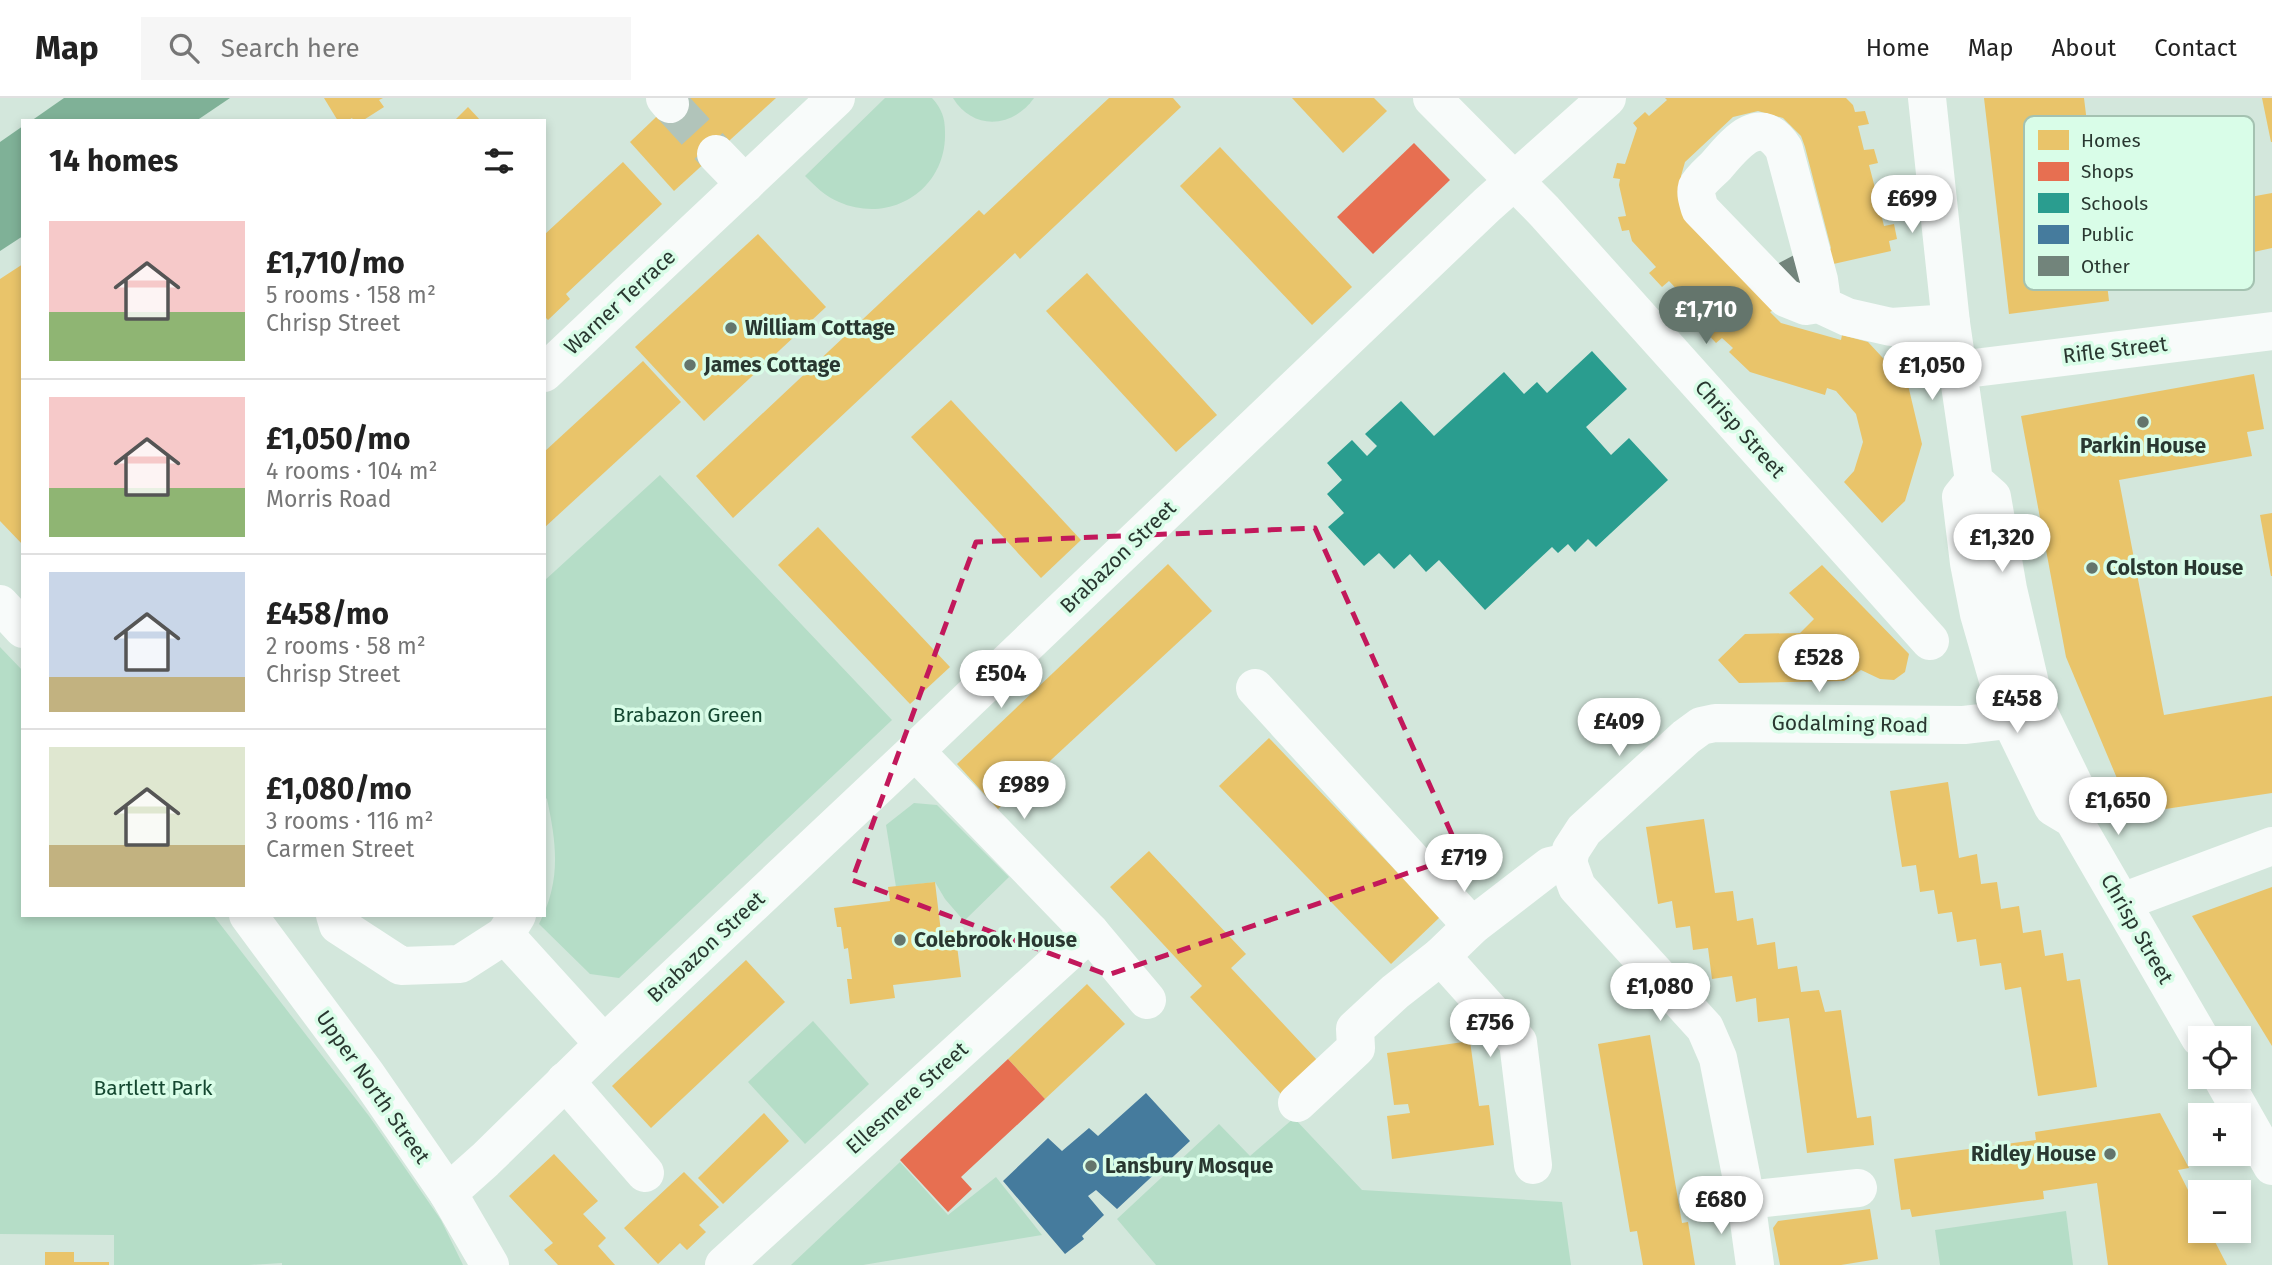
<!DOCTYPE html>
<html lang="en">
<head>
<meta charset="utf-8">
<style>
	:root { --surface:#fff; --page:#f6f6f6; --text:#222; --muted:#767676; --line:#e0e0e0; --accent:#64756c }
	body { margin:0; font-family:"Fira Sans",sans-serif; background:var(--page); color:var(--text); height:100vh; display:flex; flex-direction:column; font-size:26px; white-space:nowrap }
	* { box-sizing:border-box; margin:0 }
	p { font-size:23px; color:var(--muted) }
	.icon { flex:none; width:38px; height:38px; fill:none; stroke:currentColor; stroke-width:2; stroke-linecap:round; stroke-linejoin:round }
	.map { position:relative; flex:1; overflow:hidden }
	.sheet { position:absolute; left:21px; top:21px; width:525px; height:798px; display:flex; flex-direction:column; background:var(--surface); border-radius:0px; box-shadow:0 4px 10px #0003 }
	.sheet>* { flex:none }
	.tools { position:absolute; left:2188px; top:928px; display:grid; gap:14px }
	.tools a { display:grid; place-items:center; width:63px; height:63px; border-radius:0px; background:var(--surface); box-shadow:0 4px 10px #0003; font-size:35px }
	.price { position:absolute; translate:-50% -60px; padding:0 16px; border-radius:24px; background:#fff; color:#222; font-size:23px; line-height:46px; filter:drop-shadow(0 2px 4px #0008) }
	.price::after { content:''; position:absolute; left:50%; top:42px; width:21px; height:16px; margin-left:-10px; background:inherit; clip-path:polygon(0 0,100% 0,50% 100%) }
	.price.active { background:var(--accent); color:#fff }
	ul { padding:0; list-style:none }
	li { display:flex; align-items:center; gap:21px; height:175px; padding:0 28px }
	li+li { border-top:2px solid var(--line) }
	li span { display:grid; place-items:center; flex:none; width:196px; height:140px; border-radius:0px; color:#555 }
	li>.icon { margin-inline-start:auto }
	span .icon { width:84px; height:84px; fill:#fffc; stroke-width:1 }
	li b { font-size:30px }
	h2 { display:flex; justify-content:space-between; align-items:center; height:84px; padding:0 28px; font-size:30px }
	header { display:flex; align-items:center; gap:42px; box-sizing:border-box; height:98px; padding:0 35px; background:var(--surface); border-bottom:2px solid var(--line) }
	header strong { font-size:33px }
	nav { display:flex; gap:38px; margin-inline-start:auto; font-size:24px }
	.search { width:490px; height:63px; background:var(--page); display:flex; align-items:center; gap:18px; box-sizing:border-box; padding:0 24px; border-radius:0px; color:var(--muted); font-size:26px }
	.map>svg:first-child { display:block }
	.green { fill:#b5ddc7 }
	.water { fill:#7fb197 }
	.homes { fill:#e9c46a }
	.shops { fill:#e76f51 }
	.schools { fill:#2a9d8f }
	.public { fill:#457b9d }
	.building { fill:#72847b }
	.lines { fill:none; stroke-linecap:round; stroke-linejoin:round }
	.minor-tunnel { stroke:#b1c4ba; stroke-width:38; stroke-dasharray:38 19; stroke-linecap:butt }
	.minor { stroke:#f8fbfa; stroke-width:38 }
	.marked { fill:none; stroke:#c2185b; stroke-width:5; stroke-dasharray:14 9; stroke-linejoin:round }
	.poi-dot { fill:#64756c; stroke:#d9fde8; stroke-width:2.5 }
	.labels { text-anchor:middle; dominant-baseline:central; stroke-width:7; stroke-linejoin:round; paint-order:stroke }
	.street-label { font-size:21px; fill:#293730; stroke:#d9fde8 }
	.poi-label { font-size:21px; font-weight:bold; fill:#293730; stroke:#d9fde8; text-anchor:start }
	.park-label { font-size:21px; fill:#144730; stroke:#d9fde8 }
	.key { fill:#d9fde8; stroke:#a4c2b1; stroke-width:2 }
	.key-label { font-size:19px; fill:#293730 }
</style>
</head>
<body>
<header>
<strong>Map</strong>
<div class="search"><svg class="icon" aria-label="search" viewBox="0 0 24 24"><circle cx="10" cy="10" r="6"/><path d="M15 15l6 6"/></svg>Search here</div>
<nav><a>Home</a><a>Map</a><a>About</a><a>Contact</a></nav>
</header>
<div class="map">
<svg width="2272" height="1167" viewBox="0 0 2272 1167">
	<rect width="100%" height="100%" fill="#d3e7dc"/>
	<!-- green -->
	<g class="green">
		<path d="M885,0H932C942,11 945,20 945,34C947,91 891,127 839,104C826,99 815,88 805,78Z"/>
		<path d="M953,0H1034C1013,30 973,33 953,0Z"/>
		<path d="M660,377L892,622L619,880L590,876L539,826C561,783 557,748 547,701L544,698V483Z"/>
		<path d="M0,549L23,573V817H213L369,1018L441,1122L463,1167H282V1165L249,1167H114V1137L0,1136Z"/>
		<path d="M914,705L937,707L1009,779L964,823L945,801L935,784L896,789L886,727Z"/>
		<path d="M813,923L869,986L805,1046L748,984Z"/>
		<path d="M1294,1020L1362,1092L1562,1104L1571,1167H1156L1117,1121L1219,1026L1250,1058Z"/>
		<path d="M900,1064L948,1117L996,1079L1042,1137L863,1167H791Z"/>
		<path d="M2066,1113L2073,1167H1940L1935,1132Z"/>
	</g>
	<!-- water -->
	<g class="water">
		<path d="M64,0H230L196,23H31Z"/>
		<path d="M23,28V138L0,153V44Z"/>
	</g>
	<!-- homes -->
	<g class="homes">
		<path d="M324,0H383L379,2L384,9L362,23H354L352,20L347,23H338Z"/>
		<path d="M676,0H776L674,93L630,44Z"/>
		<path d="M1109,0H1173L1181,9L1020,161L1015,155L733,420L696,378L979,112L984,117Z"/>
		<path d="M1292,0H1374L1387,13L1343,55Z"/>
		<path d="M1665,0H1846L1853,7L1855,14L1865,13L1869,26L1858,28L1864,52L1874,51L1878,65L1869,67L1875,90L1885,87L1889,102L1878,104L1884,128L1894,126L1897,141L1889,143L1891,153L1829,167L1826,156L1831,150L1805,49L1801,38L1783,20L1758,13L1733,19L1685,64L1681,78L1775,211L1770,214L1781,225L1841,242L1842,237L1868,244L1908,287L1922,346L1905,403L1882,425L1844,384L1854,373L1863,344L1856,316L1836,293L1827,290L1825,297L1750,274L1729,254L1733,250L1722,240L1716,245L1704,232L1711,227L1696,211L1689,218L1676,204L1683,198L1669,183L1662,189L1649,175L1656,169L1632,143L1629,132L1622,133L1618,119L1626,118L1619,87L1620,81L1613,80L1617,65L1625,66L1637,30L1633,25L1645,14L1649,18L1667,2Z"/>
		<path d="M1984,0H2084L2100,132L2137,124L2140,139L2252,115L2250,99L2272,95V150L2107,186L2109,203L2009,216Z"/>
		<path d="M2262,0H2272V44H2271Z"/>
		<path d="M468,9L481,23H454Z"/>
		<path d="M1220,49L1352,189L1312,227L1180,88Z"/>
		<path d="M623,64L662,106L566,196L570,201L548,222L544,218V137Z"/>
		<path d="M758,136L826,209L704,323L635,249Z"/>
		<path d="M23,166V447L0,423V181Z"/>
		<path d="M1087,175L1217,317L1176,354L1046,213Z"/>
		<path d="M643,263L681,304L544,430V354Z"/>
		<path d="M2254,276L2264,331L2247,334L2252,358L2119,382L2164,617L2272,598V695L2132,716L2066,559L2021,318Z"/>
		<path d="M951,302L1081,442L1041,480L911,339Z"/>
		<path d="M2272,415V478H2271L2260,417Z"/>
		<path d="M818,429L950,569L910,606L778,467Z"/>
		<path d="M1168,466L1212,513L998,711L957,666Z"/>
		<path d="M1822,467L1909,556L1905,574L1894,582L1880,581L1861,572L1844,583L1739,585L1718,562L1745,536L1800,535L1814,521L1789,495Z"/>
		<path d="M1269,640L1440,819L1391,866L1219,688Z"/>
		<path d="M1948,684L1959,760L1977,756L1981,786L1997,784L2001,811L2019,808L2023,835L2041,832L2045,858L2063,855L2067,883L2080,881L2097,989L2038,998L2021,889L2005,892L2001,865L1980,868L1976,841L1957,844L1952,814L1938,816L1934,792L1920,794L1916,767L1902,769L1890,693Z"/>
		<path d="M1704,721L1715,795L1733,793L1737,823L1753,820L1757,847L1775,844L1778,871L1797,868L1801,894L1819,892L1825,914L1841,912L1857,1020L1871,1018L1874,1047L1807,1055L1789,920L1758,924L1756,900L1736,904L1732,878L1712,881L1708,850L1693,852L1690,828L1676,830L1672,803L1658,806L1646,729Z"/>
		<path d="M1149,753L1246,856L1231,870L1317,962L1281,996L1190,899L1202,888L1110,789Z"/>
		<path d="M935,784L941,834L955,832L961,879L893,887L895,900L850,906L847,881H852L848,850L844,851L841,829H837L834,810L890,803L888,789Z"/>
		<path d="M2272,789V948L2192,818Z"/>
		<path d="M746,862L785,904L651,1030L612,988Z"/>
		<path d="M1087,886L1125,926L1045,1001L1008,961Z"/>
		<path d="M1650,937L1682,1125L1688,1124L1695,1167H1643L1637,1133L1630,1134L1598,946Z"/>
		<path d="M1470,943L1479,1008L1489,1007L1494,1047L1392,1061L1387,1018L1410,1015L1408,1006L1394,1007L1387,955Z"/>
		<path d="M764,1015L789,1043L723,1106L698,1080Z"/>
		<path d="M2160,1015L2189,1070L2178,1072L2200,1116V1132H2209L2227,1167H2108L2097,1085L2043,1093L2044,1101L1912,1119L1910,1111L1901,1112L1894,1061L2036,1042L2035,1034Z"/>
		<path d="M554,1056L598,1103L583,1116L606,1140L598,1148L615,1167H558L544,1152L553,1145L509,1098Z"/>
		<path d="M684,1074L719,1109L699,1127L706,1134L687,1152L680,1145L658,1166L624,1130Z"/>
		<path d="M1870,1111L1878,1161L1841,1167H1780L1773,1130L1778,1123Z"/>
		<path d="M45,1154H74V1164H109V1167H45Z"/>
	</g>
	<!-- shops -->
	<g class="shops">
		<path d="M1414,45L1450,82L1373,156L1337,119Z"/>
		<path d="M1008,961L1045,1001L961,1079L972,1091L948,1114L900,1062Z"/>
	</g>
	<!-- schools -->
	<path class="schools" d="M1592,253L1627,291L1586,329L1611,357L1629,340L1668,382L1596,449L1588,441L1575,454L1568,446L1558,455L1552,449L1485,512L1439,462L1426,474L1410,456L1394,471L1379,455L1364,468L1328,429L1344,415L1327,396L1342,382L1327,365L1352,342L1367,358L1377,348L1365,336L1401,303L1434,338L1504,274L1524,296L1537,284L1547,295Z"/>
	<!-- public -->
	<path class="public" d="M1146,995L1190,1043L1117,1111L1096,1092L1088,1098L1104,1117L1082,1138L1084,1141L1065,1156L1003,1083L1048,1040L1062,1053L1089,1030L1098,1038Z"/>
	<!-- building -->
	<path class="building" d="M1800,154L1815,183L1789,196L1775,167Z"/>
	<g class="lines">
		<!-- minor-tunnel -->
		<path class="minor-tunnel" d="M670,6L716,56"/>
		<!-- minor -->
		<g class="minor">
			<path d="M665,0L670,6"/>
			<path d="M1432,0L1544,113L1930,543"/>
			<path d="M1927,0L1951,225L1974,383L1992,399L2008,491L2032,594L2040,617L2081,701L2073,721"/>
			<path d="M716,56L745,86"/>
			<path d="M1819,206L1806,208L1786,200L1700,111C1698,104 1695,96 1697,89C1700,82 1710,74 1716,68C1735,46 1760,13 1784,51L1819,182L1821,196L1819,206L1847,219L1891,229L1951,225"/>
			<path d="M1958,272L2272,233"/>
			<path d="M544,275L836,0"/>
			<path d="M1974,383L1961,399L1969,465L1979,516L2004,603L2011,623L2053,709L2073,721L2200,940"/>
			<path d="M0,506L23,531"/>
			<path d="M1255,590L1472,828"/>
			<path d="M915,653L1090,834L1147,902"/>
			<path d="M1568,764L1571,752L1584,732L1686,639L1701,628L1715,625L1964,627L2034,619"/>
			<path d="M1568,764L1577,789L1705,930L1718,960L1746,1102L1755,1167"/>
			<path d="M2122,804L2272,748"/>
			<path d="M248,817L366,976L448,1095L490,1167"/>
			<path d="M335,817L338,827L401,868L460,866L505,837"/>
			<path d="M517,817L505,837L604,946"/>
			<path d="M1441,858L1518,944L1533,1067"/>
			<path d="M2221,978L2272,1068"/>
			<path d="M565,983L645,1075"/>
			<path d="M1297,1005L1356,950L1355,931L1395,894L1441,858L1472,828L1550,768L1568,764"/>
			<path d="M448,1095L485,1062L604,946L915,653L1487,107L1607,0"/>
			<path d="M1746,1102L1858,1090"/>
			<path d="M724,1167L1090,834"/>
		</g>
	</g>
	<!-- marked area -->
	<path class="marked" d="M1315,430L1461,757L1108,877L852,782L976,444Z"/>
	<!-- markers -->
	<g class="poi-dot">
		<circle cx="731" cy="230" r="7"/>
		<circle cx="690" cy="267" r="7"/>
		<circle cx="2143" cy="324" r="7"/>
		<circle cx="2092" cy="470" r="7"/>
		<circle cx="900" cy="842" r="7"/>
		<circle cx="2110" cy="1056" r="7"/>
		<circle cx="1091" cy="1068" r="7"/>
	</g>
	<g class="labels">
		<!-- street labels -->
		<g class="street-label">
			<text transform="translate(620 204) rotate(-43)">Warner Terrace</text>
			<text transform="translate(2115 252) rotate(-7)">Rifle Street</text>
			<text transform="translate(1740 331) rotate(48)">Chrisp Street</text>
			<text transform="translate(1118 459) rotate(-44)">Brabazon Street</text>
			<text transform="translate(1850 626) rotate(1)">Godalming Road</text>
			<text transform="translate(2137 831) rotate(60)">Chrisp Street</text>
			<text transform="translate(706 849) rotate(-43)">Brabazon Street</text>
			<text transform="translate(373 989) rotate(55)">Upper North Street</text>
			<text transform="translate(907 1000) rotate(-42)">Ellesmere Street</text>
		</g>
		<!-- poi labels -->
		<g class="poi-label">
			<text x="745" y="230">William Cottage</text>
			<text x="704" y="267">James Cottage</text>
			<text x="2143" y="348" text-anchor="middle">Parkin House</text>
			<text x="2106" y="470">Colston House</text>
			<text x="914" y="842">Colebrook House</text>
			<text x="2096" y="1056" text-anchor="end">Ridley House</text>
			<text x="1105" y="1068">Lansbury Mosque</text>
		</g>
		<!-- park labels -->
		<g class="park-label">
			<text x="688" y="617">Brabazon Green</text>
			<text x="153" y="990">Bartlett Park</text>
		</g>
	</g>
	<!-- legend -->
	<rect x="2024" y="18" width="230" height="174" rx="10" class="key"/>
	<rect x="2038" y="32" width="31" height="20" fill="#e9c46a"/>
	<rect x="2038" y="64" width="31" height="19" fill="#e76f51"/>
	<rect x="2038" y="95" width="31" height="20" fill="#2a9d8f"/>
	<rect x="2038" y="127" width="31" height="19" fill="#457b9d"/>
	<rect x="2038" y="158" width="31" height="20" fill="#72847b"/>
	<g class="key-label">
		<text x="2081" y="49">Homes</text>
		<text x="2081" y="80">Shops</text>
		<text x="2081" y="112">Schools</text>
		<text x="2081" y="143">Public</text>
		<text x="2081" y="175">Other</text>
	</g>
</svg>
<div class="tools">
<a><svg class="icon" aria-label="locate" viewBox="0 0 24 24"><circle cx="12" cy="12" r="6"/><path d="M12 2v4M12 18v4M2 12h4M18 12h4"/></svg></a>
<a>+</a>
<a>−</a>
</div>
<b class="price" style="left:1912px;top:137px">£699</b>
<b class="price active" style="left:1706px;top:248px">£1,710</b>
<b class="price" style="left:1932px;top:304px">£1,050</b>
<b class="price" style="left:2002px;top:476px">£1,320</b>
<b class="price" style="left:1819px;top:596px">£528</b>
<b class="price" style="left:1001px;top:612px">£504</b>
<b class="price" style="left:2017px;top:637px">£458</b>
<b class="price" style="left:1619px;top:660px">£409</b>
<b class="price" style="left:1024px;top:723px">£989</b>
<b class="price" style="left:2118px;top:739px">£1,650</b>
<b class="price" style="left:1464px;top:796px">£719</b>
<b class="price" style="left:1660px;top:925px">£1,080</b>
<b class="price" style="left:1490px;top:961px">£756</b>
<b class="price" style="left:1721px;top:1138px">£680</b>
<section class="sheet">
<h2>14 homes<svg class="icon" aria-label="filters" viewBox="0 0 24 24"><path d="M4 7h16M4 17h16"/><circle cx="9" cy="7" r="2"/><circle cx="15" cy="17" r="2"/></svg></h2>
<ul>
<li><span style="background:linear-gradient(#f6c9c9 65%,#8fb573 0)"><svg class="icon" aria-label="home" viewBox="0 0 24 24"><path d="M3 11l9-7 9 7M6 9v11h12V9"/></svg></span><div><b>£1,710/mo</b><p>5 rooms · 158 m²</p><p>Chrisp Street</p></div></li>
<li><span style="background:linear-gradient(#f6c9c9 65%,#8fb573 0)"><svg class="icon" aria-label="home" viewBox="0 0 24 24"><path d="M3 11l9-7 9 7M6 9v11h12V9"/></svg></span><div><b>£1,050/mo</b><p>4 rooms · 104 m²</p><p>Morris Road</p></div></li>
<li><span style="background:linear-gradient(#c9d6e8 75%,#c2b280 0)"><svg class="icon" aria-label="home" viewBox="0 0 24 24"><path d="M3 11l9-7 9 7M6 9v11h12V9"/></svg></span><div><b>£458/mo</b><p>2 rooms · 58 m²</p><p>Chrisp Street</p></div></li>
<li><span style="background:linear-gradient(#dfe7d0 70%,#c2b280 0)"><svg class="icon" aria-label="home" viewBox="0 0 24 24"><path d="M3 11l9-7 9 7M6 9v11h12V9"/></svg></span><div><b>£1,080/mo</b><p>3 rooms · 116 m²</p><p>Carmen Street</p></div></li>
</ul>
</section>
</div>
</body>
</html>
